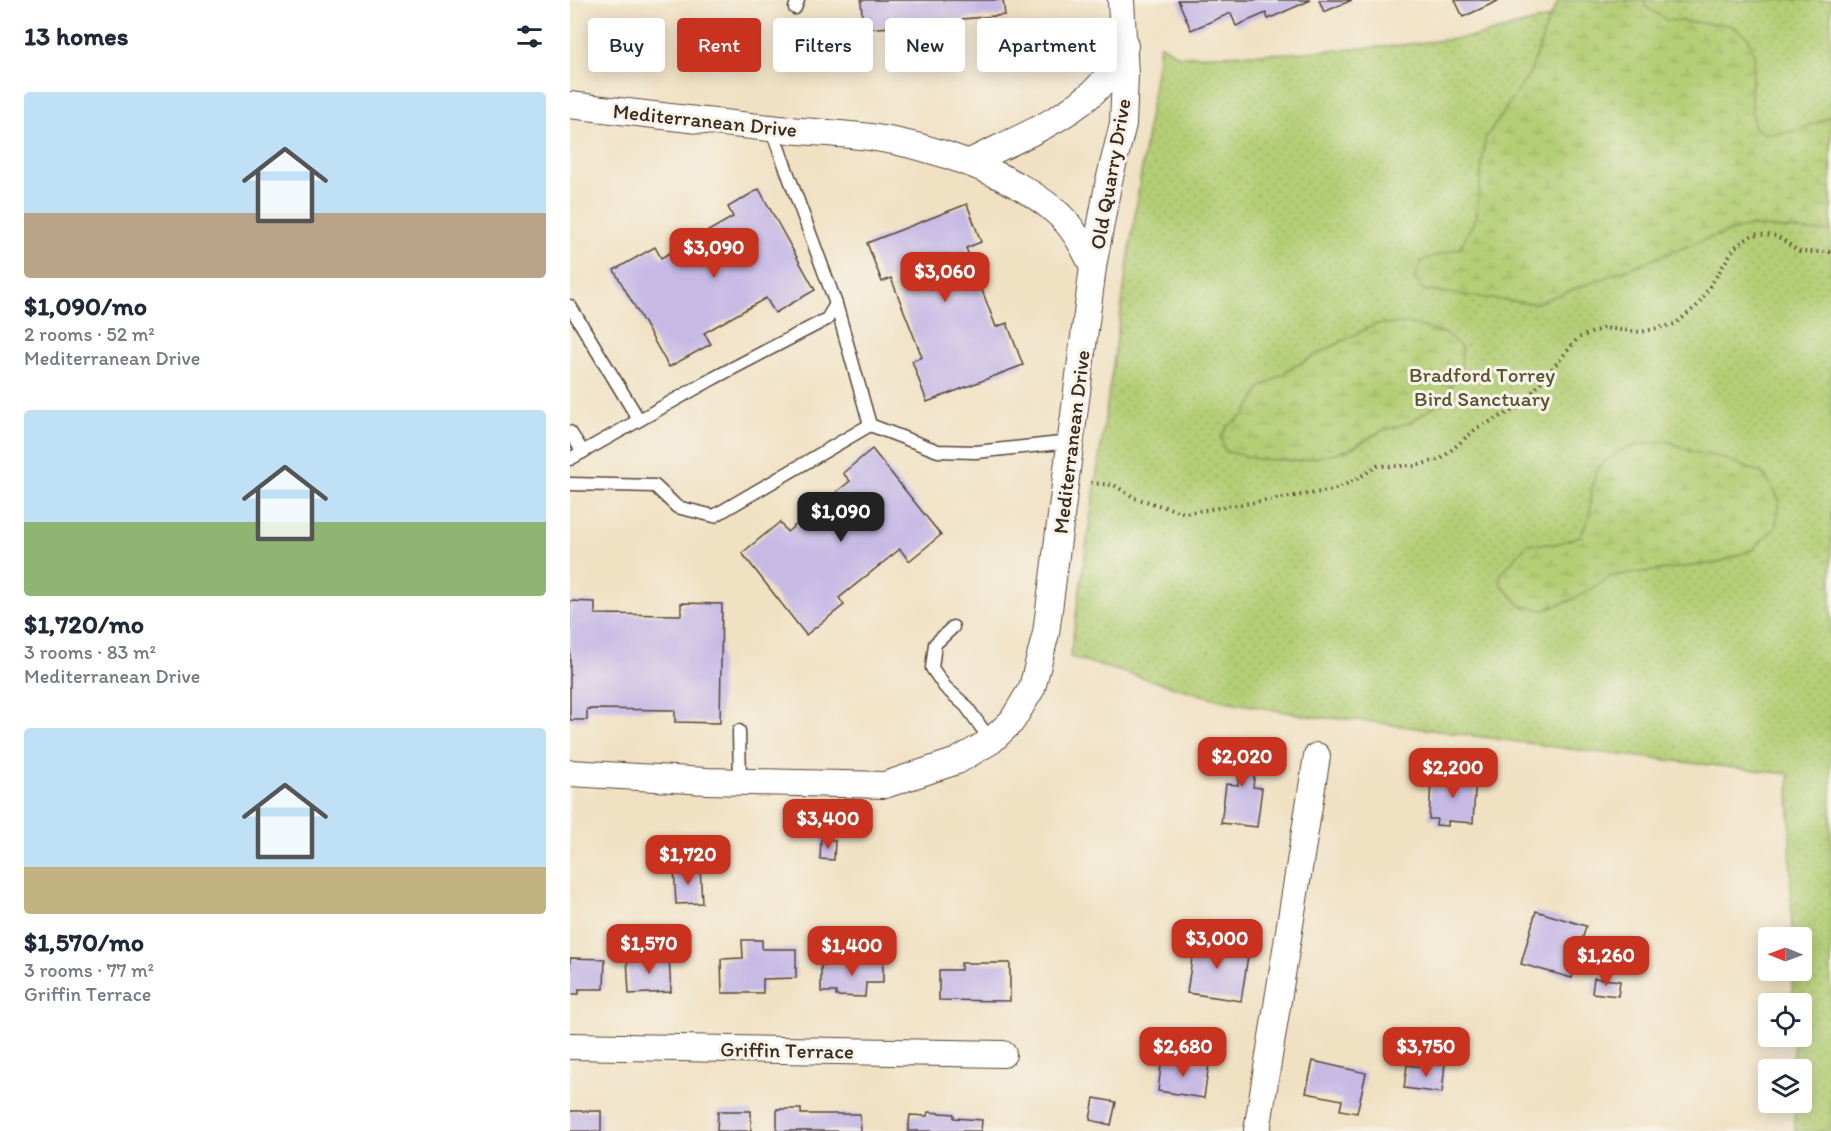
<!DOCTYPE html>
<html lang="en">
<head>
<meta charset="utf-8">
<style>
	:root { --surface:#fff; --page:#f6f6f7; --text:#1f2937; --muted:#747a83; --accent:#c8321e }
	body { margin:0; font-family:Itim,sans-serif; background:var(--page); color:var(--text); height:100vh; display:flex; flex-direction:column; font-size:22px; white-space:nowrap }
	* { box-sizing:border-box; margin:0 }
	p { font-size:20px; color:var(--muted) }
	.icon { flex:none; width:33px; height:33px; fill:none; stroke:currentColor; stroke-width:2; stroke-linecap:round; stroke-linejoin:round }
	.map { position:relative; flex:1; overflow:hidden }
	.panel { display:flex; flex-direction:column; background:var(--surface); width:570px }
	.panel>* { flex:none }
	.hud { position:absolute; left:18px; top:18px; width:570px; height:54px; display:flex; gap:12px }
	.needle { width:39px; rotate:271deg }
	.controls { position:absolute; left:1188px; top:927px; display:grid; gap:12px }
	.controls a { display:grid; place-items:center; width:54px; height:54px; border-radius:6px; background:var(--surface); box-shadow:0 3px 15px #0003; font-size:30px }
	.price { position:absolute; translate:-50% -51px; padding:0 14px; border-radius:12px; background:var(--accent); color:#fff; font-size:20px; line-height:39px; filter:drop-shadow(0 2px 3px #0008) }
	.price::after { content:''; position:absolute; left:50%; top:36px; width:18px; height:14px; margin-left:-9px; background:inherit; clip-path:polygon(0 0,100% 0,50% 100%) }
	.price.selected { background:#222; color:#fff }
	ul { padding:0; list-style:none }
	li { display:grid; align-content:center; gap:12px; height:318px; padding:0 24px }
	li span { display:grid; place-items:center; height:186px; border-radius:6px; color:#555 }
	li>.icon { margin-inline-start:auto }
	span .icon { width:108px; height:108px; fill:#fffc; stroke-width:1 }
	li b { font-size:26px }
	h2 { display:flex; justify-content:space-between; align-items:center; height:72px; padding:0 24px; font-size:26px }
	.chip { padding:0 21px; border-radius:6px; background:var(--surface); box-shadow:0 3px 15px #0003; font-size:21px; line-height:54px }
	.chip.selected { background:var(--accent); color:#fff }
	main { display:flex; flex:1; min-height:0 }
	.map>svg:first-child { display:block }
	.green { fill:url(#green-dots); stroke:#777c49; stroke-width:1.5 }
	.wetland { fill:url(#wetland-marsh); stroke:#777c49; stroke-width:1.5 }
	.building { fill:#c6bae5 }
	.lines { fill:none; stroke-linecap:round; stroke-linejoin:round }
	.service-casing { stroke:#564537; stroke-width:15 }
	.minor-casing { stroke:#564537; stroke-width:28 }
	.path { stroke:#564537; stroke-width:4; stroke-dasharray:1.5 4.5; stroke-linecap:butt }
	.service { stroke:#fff; stroke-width:12 }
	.minor { stroke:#fff; stroke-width:26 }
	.labels { text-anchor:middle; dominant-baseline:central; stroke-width:6; stroke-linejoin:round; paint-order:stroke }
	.street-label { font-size:21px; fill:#3b2a1e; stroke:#f7f3e8 }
	.park-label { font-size:21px; fill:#595334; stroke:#f7f3e8 }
</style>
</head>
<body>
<main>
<section class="panel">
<h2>13 homes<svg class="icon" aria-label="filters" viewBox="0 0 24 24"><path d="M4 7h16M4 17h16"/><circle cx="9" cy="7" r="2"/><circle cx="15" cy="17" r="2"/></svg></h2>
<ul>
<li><span style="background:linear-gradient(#bfe0f5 65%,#b9a48a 0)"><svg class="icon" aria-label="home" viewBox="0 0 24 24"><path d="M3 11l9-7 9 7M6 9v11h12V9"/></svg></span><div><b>$1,090/mo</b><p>2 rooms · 52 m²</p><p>Mediterranean Drive</p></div></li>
<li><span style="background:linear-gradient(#bfe0f5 60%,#8fb573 0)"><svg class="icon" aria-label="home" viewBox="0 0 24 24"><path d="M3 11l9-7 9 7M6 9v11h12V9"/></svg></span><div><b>$1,720/mo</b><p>3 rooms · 83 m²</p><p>Mediterranean Drive</p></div></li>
<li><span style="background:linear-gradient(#bfe0f5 75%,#c2b280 0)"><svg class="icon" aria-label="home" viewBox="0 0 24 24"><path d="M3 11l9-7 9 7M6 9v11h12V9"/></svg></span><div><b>$1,570/mo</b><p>3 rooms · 77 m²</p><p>Griffin Terrace</p></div></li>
</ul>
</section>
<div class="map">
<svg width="1261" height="1131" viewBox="0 0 1261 1131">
	<defs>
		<pattern id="green-dots" width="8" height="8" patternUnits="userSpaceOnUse" patternTransform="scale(1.5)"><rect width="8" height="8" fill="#b3ce74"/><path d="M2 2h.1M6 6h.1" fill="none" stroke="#9bb164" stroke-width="1.8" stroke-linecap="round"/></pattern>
		<pattern id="wetland-marsh" width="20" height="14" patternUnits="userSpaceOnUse" patternTransform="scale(1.5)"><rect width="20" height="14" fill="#b3ce74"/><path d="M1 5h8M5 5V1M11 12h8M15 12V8" fill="none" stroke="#9bb164"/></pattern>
	</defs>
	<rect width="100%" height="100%" fill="#f7f3e8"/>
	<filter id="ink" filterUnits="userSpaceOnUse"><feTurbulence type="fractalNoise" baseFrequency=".0167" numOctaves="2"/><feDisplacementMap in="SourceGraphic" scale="12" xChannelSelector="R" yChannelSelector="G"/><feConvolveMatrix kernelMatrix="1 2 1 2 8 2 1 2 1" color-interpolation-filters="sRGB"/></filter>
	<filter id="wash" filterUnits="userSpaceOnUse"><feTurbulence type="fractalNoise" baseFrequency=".008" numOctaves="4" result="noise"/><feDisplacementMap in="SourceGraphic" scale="24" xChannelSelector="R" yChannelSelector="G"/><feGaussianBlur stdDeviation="1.35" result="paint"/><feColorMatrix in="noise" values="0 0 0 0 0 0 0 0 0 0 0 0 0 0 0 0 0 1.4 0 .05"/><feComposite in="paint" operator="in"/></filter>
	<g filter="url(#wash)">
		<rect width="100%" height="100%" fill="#f0e1c3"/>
		<!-- green -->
		<path class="green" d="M1054,0H1261V1131H1225L1224,1103L1232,1102V1070L1224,1069L1223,1037L1232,1036V1004L1223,1003L1222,971L1232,970V938L1222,937L1219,774L1008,750L787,720L744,717L650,700L500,657L590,44L609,56L720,53L823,46L908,36L1033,4Z"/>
		<!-- wetland -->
		<g class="wetland">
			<path d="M989,0H1074L1075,6L1096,20L1160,25L1178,37L1184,54L1181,97L1183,126L1195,134L1228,131L1261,116V231L1250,232L1179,226L1136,239L965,304L853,290L844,278L853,260L890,248L906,217L915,139L960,73L979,19Z"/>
			<path d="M805,324H841L877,334L892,348L891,368L872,401L839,423L811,431L778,450L729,461L687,459L655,451L651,438L658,426L676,414L691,387L727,365Z"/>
			<path d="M1097,441L1123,452L1150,457L1194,474L1210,501L1205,528L1182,550L1147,563L1042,576L1004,599L974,610L951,606L931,585L930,575L957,544H986L1011,536L1020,514L1021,490L1028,467L1052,450L1072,444Z"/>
		</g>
		<g id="blocks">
			<!-- building -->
			<g class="building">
				<path d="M291,0H433L435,15L392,19V24L364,26V19L336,21L337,26L293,29Z"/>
				<path d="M608,0H741L698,19L696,13L666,26L661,13L621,30Z"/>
				<path d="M749,0H782L754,12Z"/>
				<path d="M885,0H930L893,17Z"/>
				<path d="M189,189L245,290L205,313L196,298L134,333L141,344L99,367L44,270L85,247L91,258L163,217L158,207Z"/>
				<path d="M397,204L411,242L396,248L426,327L437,323L453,365L357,402L342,361L352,357L321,278L312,282L297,243Z"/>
				<path d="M302,449L371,535L339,561L330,549L269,598L274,605L236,635L172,553L210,522L217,532L280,481L273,473Z"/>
				<path d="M0,601L25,602V614L111,615V603L152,604L150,723L105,722V710L17,709V720H0Z"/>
				<path d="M659,744L688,748L683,787L692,788L687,827L651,823L656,784L668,785L669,774L655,772Z"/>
				<path d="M847,752L874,754L872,771L846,770Z"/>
				<path d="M887,773L906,774L903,823L878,821V826L866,825L867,819H859L861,779L879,780V776L887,777Z"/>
				<path d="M251,839L265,840L264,860L250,859Z"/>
				<path d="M130,867L132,903L106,904L104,868Z"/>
				<path d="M966,911L1016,926L1002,978L951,964Z"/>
				<path d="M625,938L672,945L670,955L678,956L671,1001L617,993Z"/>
				<path d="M172,940H192V949H226V978L193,979V993H152L151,959L173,958Z"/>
				<path d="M99,956L101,992L59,994L57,958Z"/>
				<path d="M0,958L35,959L34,989H9V994H0Z"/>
				<path d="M280,959L313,960V983H296L295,997L266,996V992H251V965L280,966Z"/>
				<path d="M391,963H440V1001L369,1000V970H391Z"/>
				<path d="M1024,978L1050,981L1048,996L1022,993Z"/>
				<path d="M592,1058L639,1064L634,1098L588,1091Z"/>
				<path d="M743,1061L796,1073L787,1113L770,1110L772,1100L736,1093Z"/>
				<path d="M861,1061L875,1063L872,1093L834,1088L837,1065L860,1068Z"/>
				<path d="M524,1098L546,1102L541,1125L520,1120Z"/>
				<path d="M207,1109H231V1114H290L291,1131H207Z"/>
				<rect x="0" y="1111" width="31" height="20"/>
				<path d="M148,1111H181V1131H147Z"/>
				<path d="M358,1112L384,1114V1118L412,1120L411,1131H338L340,1115L357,1116Z"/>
			</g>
		</g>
	</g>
	<g filter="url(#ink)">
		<use href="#blocks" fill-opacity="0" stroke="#564537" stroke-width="1.5"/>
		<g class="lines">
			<!-- service casing -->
			<g class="service-casing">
				<g id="service">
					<path d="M225,8L228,0"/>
					<path d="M0,306L69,420"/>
					<path d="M300,425L368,451L406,452L500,442"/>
					<path d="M0,432L13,452"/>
					<path d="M0,459L144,378L257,319L266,304"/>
					<path d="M0,484L85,486L107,507L144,516L300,425L266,304L201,128"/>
					<path d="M383,627L365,644L362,668L375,687L396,706L421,741"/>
					<path d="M169,731L170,782"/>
				</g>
			</g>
			<!-- minor casing -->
			<g class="minor-casing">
				<g id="minor">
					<path d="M0,105C67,113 133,121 200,128C233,132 267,133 300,137C359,145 439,172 485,211C503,226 513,246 523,267"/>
					<path d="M398,163C436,144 489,123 520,95C536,82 545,63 555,46"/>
					<path d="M0,773L137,781L315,785L387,761L421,741L442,721L462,688L476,633L523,267L538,185L553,124L555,75L551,0"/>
					<path d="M0,1046L433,1054"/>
					<path d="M687,1131L747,756"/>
				</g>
			</g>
			<!-- path -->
			<path class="path" d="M521,483L544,485L565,498L615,513L764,490L787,479L807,466H845L871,459L907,428L950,407L1008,338L1033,328L1071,332L1105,324L1128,305L1165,247L1184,234L1207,236L1230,252H1261"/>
			<!-- service -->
			<use href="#service" class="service"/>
			<!-- minor -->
			<use href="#minor" class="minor"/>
		</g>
	</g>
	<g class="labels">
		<!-- street labels -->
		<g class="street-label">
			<text transform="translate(135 120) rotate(6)">Mediterranean Drive</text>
			<text transform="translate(540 174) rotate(-80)">Old Quarry Drive</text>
			<text transform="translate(501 442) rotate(-83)">Mediterranean Drive</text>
			<text transform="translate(217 1050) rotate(1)">Griffin Terrace</text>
		</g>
		<!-- park labels -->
		<g class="park-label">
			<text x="912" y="374">Bradford Torrey<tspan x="912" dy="24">Bird Sanctuary</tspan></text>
		</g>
	</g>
</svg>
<div class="controls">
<a><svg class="needle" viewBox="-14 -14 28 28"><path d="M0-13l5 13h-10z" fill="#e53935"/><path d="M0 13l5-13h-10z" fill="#747a83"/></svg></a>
<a><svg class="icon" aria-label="locate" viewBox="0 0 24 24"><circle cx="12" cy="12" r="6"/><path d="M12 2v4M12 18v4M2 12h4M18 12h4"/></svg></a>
<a><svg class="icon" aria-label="layers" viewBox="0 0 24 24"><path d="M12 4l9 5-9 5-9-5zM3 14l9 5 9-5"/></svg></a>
</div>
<b class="price" style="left:144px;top:279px">$3,090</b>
<b class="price" style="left:375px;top:303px">$3,060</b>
<b class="price selected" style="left:271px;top:543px">$1,090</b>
<b class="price" style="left:672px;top:788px">$2,020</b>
<b class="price" style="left:883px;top:799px">$2,200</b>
<b class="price" style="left:258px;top:850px">$3,400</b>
<b class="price" style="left:118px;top:886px">$1,720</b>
<b class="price" style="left:647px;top:970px">$3,000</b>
<b class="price" style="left:79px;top:975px">$1,570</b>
<b class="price" style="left:282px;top:977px">$1,400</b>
<b class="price" style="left:1036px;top:987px">$1,260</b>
<b class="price" style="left:613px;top:1078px">$2,680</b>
<b class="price" style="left:856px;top:1078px">$3,750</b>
<div class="hud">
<a class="chip">Buy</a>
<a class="chip selected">Rent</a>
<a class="chip">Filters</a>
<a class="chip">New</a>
<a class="chip">Apartment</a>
</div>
</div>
</main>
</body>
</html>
